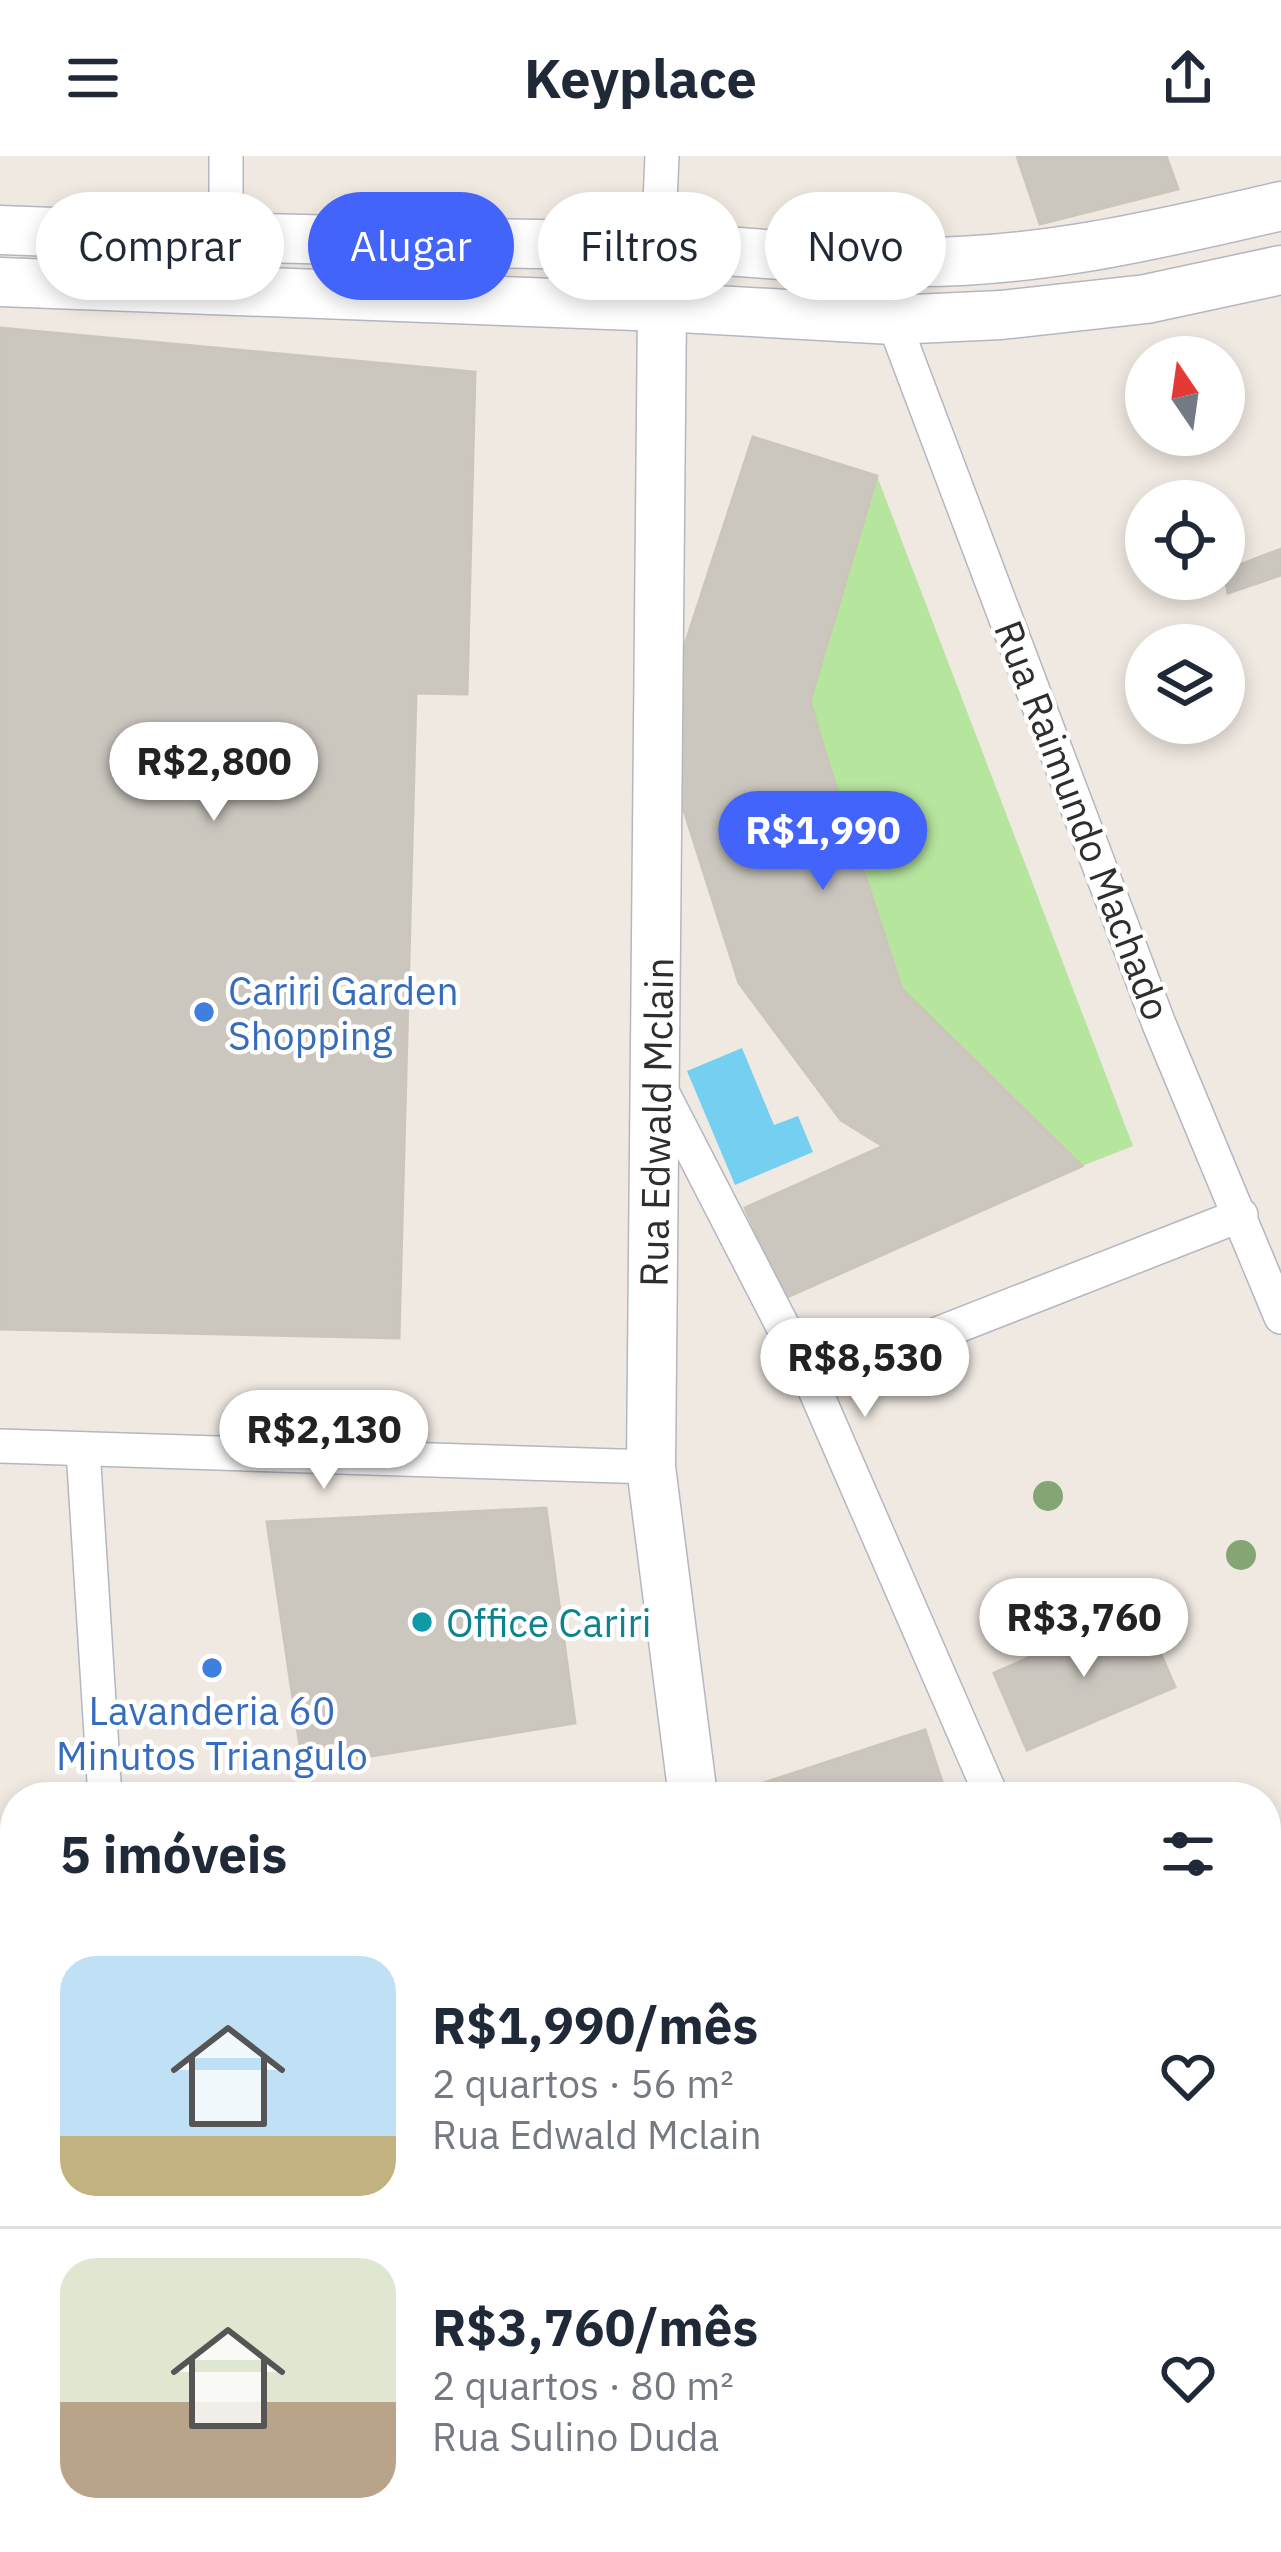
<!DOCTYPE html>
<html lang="pt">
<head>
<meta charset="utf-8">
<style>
	:root { --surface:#fff; --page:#f6f6f7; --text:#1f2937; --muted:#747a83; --line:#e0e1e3; --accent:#4264fb }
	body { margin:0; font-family:"IBM Plex Sans",sans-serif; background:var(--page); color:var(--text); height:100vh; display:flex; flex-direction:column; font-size:45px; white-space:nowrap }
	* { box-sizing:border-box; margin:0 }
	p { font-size:39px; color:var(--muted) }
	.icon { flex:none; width:66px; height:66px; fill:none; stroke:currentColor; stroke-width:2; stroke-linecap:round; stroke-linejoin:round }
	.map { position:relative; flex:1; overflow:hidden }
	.panel { position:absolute; left:0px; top:1626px; width:1281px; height:771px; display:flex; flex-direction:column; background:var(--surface); border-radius:48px 48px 0 0; box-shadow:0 6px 18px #0003 }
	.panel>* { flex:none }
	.guide { position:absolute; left:36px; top:36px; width:1209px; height:108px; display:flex; gap:24px }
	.needle { width:78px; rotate:347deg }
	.buttons { position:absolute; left:1125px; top:180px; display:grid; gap:24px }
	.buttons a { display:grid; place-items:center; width:120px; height:120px; border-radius:50%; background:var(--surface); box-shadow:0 6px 18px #0003; font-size:60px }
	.price { position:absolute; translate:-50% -102px; padding:0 27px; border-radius:42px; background:#fff; color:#222; font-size:39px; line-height:78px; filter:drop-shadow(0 3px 6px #0008) }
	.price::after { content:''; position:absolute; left:50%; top:72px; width:36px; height:27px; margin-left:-18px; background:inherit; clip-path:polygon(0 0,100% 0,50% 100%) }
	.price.selected { background:var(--accent); color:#fff }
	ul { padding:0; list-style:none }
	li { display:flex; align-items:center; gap:36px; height:300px; padding:0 60px }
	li+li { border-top:3px solid var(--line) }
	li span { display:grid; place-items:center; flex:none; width:336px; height:240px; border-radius:36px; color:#555 }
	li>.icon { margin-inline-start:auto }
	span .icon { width:144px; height:144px; fill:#fffc; stroke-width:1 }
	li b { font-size:51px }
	h2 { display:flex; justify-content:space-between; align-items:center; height:144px; padding:0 60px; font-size:51px }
	.tag { padding:0 42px; border-radius:54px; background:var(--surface); box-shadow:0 6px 18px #0003; font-size:42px; line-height:108px }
	.tag.selected { background:var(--accent); color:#fff }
	header { display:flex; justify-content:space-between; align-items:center; height:156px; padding:0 60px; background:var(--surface); font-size:54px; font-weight:700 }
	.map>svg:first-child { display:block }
	.medical { fill:#f5dfe0 }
	.green { fill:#b6e59e }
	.water { fill:#75cff0 }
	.building { fill:#cbc7bf; stroke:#cbc5ba; stroke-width:3 }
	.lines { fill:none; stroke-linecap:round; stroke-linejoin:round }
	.lane-casing { stroke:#b4b7c1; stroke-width:20 }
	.street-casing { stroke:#b4b7c1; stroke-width:36 }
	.secondary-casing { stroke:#b4b7c1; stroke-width:51 }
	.lane { stroke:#fff; stroke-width:16 }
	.street { stroke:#fff; stroke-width:33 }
	.secondary { stroke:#fff; stroke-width:48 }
	.tree { fill:#84a574 }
	.shop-dot { fill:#3f7fe0; stroke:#fff; stroke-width:4.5 }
	.culture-dot { fill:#0f9aa8; stroke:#fff; stroke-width:4.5 }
	.labels { text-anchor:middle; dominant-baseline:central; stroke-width:9; stroke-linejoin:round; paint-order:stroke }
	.street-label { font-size:39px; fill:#2e2e2e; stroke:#fff }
	.shop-label { font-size:39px; fill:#366cbe; stroke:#fff; text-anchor:start }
	.culture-label { font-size:39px; fill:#0d838f; stroke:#fff; text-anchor:start }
</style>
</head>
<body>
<header><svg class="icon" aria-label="menu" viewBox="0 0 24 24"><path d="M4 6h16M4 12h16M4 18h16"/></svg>Keyplace<svg class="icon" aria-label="share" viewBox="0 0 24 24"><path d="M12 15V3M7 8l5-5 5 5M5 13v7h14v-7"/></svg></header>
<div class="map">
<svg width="1281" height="2396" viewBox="0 0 1281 2396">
	<rect width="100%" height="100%" fill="#efe9e1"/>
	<!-- medical -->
	<path class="medical" d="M0,2297H15V2382H271L257,2396H0Z"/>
	<!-- green -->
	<g class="green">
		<path d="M877,320L1133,990L1082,1010L902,833L828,606L810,545Z"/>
		<path d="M1281,1890V2058L1266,2066V1896Z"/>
		<path d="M1069,2382H1208L1214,2396H1084Z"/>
	</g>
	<!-- water -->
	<path class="water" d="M742,892L774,969L798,960L813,996L735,1029L687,915Z"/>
	<!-- building -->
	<g class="building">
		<path d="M1017,0H1166L1178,33L1040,68Z"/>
		<path d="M0,172L475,216L467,538L416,537L399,1182L0,1173Z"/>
		<path d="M753,281L877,320L810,545L828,606L902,833L1082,1010L785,1142L745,1052L883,990L841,964L739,827L674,623L673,525Z"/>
		<path d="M1281,393V419L1228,437L1224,415Z"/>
		<path d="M546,1352L575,1567L303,1611L267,1366Z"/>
		<path d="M1141,1453L1175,1531L1027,1594L994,1517Z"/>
		<path d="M925,1574L947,1641H721Z"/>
		<path d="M0,1939H15V2201L0,2202Z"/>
		<path d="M1281,2326V2366L1273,2344Z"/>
	</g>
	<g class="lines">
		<!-- lane casing -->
		<g class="lane-casing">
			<g id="lane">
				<path d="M1266,2259L1281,2230"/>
				<path d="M1265,2382L1270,2396"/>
				<path d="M79,2396L93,2382"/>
			</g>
		</g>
		<!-- street casing -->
		<g class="street-casing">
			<g id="street">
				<path d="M226,83V0"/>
				<path d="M658,91L662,0"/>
				<path d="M893,164L1159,868L1281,1161"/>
				<path d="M657,926L812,1227L992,1641"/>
				<path d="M812,1227L1241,1059"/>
				<path d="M0,1290L651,1311"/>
				<path d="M83,1293L105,1641"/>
				<path d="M1027,2382L1042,2396"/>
			</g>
		</g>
		<!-- secondary casing -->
		<g class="secondary-casing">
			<g id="secondary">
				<path d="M0,74C211,82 423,86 634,90C725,92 815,105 906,106C1034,108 1157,79 1281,50"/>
				<path d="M658,91L662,151L651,1311L693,1641"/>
				<path d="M0,126L662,151L893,164L1001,159L1146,143L1281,114"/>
				<path d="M1266,1801L1281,1794"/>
				<path d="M0,2254H15"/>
				<path d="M371,2396L384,2382"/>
			</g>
		</g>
		<!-- lane -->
		<use href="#lane" class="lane"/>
		<!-- street -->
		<use href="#street" class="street"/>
		<!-- secondary -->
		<use href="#secondary" class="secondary"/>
	</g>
	<!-- trees -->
	<g class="tree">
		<circle cx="1048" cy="1340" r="15"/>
		<circle cx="1241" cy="1399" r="15"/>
	</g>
	<!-- markers -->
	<g class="shop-dot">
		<circle cx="204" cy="856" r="12"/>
		<circle cx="212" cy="1512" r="12"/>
	</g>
	<circle class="culture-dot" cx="422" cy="1466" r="12"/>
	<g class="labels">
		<!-- street labels -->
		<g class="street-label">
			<text transform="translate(1083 664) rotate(69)">Rua Raimundo Machado</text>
			<text transform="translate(656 966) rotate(-89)">Rua Edwald Mclain</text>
		</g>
		<!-- shop labels -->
		<g class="shop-label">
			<text x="228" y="834">Cariri Garden<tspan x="228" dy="45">Shopping</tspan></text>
			<text x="212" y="1554" text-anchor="middle">Lavanderia 60<tspan x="212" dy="45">Minutos Triangulo</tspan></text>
		</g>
		<!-- culture labels -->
		<g class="culture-label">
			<text x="446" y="1466">Office Cariri</text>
		</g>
	</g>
</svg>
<div class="buttons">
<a><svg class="needle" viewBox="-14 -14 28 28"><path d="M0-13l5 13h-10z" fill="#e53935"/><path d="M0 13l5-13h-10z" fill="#747a83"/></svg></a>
<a><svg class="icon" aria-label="locate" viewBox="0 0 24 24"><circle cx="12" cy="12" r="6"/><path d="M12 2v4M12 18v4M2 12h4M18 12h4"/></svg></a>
<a><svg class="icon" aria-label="layers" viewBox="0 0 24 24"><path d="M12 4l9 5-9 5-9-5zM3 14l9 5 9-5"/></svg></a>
</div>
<b class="price" style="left:214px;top:668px">R$2,800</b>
<b class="price selected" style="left:823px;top:737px">R$1,990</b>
<b class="price" style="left:865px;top:1264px">R$8,530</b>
<b class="price" style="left:324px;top:1336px">R$2,130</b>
<b class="price" style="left:1084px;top:1524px">R$3,760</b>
<div class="guide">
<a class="tag">Comprar</a>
<a class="tag selected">Alugar</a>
<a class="tag">Filtros</a>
<a class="tag">Novo</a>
</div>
<section class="panel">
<h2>5 imóveis<svg class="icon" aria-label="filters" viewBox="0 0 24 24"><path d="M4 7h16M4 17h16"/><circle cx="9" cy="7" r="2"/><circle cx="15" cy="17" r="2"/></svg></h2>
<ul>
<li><span style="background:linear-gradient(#bfe0f5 75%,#c2b280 0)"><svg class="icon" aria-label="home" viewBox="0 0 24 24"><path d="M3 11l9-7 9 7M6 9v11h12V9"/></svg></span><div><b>R$1,990/mês</b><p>2 quartos · 56 m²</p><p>Rua Edwald Mclain</p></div><svg class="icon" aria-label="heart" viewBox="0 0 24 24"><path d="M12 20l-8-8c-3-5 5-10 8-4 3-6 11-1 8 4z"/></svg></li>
<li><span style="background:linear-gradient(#dfe7d0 60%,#b9a48a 0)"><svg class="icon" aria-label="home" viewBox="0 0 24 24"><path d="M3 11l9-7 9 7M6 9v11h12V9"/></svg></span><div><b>R$3,760/mês</b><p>2 quartos · 80 m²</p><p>Rua Sulino Duda</p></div><svg class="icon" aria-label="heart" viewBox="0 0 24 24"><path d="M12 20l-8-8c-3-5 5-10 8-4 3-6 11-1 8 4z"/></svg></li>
</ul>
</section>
</div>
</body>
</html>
